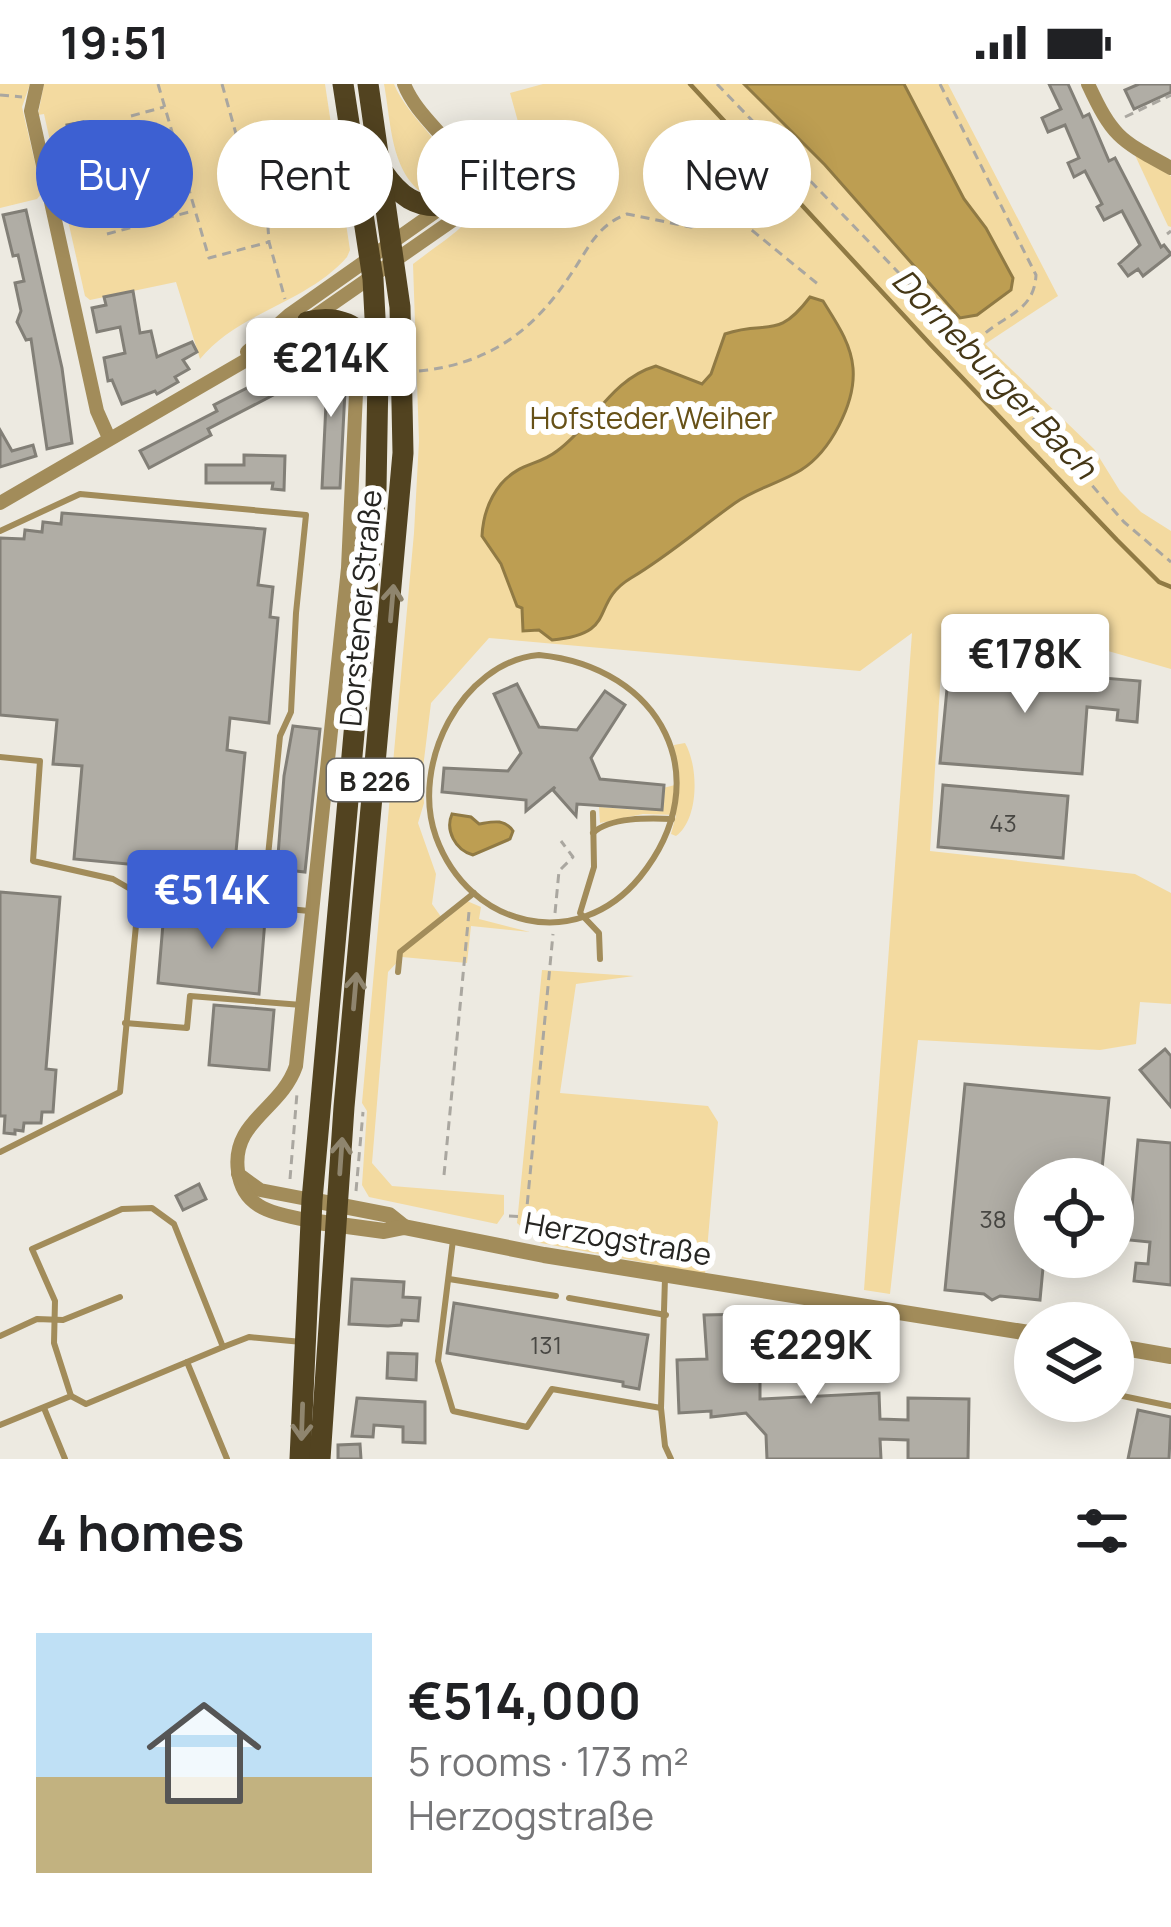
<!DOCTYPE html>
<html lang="en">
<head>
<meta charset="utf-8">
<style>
	:root { --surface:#fff; --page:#f6f6f6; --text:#202124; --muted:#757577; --line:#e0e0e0; --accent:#3d60d2 }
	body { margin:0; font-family:Manrope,sans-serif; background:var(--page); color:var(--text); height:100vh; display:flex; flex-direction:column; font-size:45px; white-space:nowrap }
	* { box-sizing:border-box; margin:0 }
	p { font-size:39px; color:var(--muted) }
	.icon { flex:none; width:66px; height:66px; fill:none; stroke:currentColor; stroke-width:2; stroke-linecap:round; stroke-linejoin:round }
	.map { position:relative; height:1375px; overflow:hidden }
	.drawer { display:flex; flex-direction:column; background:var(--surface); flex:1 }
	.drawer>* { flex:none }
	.hud { position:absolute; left:36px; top:36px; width:1101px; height:108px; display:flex; gap:24px }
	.buttons { position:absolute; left:1014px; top:1074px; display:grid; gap:24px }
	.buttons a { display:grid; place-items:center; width:120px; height:120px; border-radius:50%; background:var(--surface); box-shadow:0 6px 30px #0003; font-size:60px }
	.price { position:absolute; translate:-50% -102px; padding:0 27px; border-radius:12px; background:#fff; color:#222; font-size:39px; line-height:78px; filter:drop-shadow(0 3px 6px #0008) }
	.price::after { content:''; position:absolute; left:50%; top:72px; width:36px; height:27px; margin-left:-18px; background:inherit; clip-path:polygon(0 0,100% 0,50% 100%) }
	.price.active { background:var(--accent); color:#fff }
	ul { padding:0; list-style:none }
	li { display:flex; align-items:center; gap:36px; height:300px; padding:0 36px }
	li+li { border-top:3px solid var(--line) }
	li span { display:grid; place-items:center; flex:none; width:336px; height:240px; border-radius:0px; color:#555 }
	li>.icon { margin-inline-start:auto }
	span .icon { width:144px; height:144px; fill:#fffc; stroke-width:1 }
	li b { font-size:51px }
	h2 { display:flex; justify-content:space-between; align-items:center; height:144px; padding:0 36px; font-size:51px }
	.chip { padding:0 42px; border-radius:54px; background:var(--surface); box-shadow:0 6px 30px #0003; font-size:42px; line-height:108px }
	.chip.active { background:var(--accent); color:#fff }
	.status { display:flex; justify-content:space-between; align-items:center; height:84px; padding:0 60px; background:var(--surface); direction:ltr }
	.status svg { height:33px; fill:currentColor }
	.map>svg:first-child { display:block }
	.green { fill:#f3daa0 }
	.water { fill:#bd9e52; stroke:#907a44; stroke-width:3 }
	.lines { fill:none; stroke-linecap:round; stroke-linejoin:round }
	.stream { stroke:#907a44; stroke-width:4.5 }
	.building { fill:#b0ada5; stroke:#827f77; stroke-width:3 }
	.path { stroke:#aaa7a0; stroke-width:3; stroke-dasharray:9 6; stroke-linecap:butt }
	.service { stroke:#a28c5a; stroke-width:6 }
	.minor { stroke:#a28c5a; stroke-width:14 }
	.tertiary { stroke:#a28c5a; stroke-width:16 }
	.primary { stroke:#524320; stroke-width:21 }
	.oneway { stroke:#8f856e }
	.labels { text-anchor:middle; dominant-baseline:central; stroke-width:12; stroke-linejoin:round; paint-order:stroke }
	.number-label { font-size:24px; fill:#484743 }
	.shield { fill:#fff; stroke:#676664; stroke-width:3 }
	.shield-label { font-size:27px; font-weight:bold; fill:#262522 }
	.park-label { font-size:30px; fill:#675117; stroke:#fff }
	.street-label { font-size:30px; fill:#262522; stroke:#fff }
	.water-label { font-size:33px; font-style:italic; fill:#453716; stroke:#fff }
</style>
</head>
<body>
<div class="status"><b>19:51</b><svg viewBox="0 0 49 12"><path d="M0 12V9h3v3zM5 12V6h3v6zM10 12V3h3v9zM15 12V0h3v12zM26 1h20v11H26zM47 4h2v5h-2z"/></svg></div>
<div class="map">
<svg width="1171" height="1375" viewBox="0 0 1171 1375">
	<rect width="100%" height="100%" fill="#edeae1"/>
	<!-- green -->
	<g class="green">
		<path d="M0,0H30L22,23L42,109L37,115L0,124Z"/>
		<path d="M44,0H325L350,166L347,173C307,219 238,228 200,275L176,198L90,216L85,212L44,30L38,31Z"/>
		<path d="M384,0H394C408,35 452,63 454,98L450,106L433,116C390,94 392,43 384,0Z"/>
		<path d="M543,0H948L1058,212L985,260L1094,365L1120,407L1141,428L1171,447V585L1087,561L944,537L930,767L1135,790L1171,809V920L1140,918L1136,960L1100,966L918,956L890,1210L864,1206L912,549L860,587L489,554L431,619L422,692L424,719L418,739L436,790L432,820L444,837L467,817L481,823L479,835L530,848L471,842L467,879L402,873L388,888L372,1079L392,1102L504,1111V1130L497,1140L369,1113L362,1101L367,1027L362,1019L414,449L419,357L413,180C455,147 503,127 478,66L522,52L510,9Z"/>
		<path d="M1134,69L1171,92V143L1168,142Z"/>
		<path d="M685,659C699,683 699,735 676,752L671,750L676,731L643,730L600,739L599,723L638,726L663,704L679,700L674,661Z"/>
		<path d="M542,886L634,892L576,900L560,1009L708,1022L718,1038L705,1190L541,1159L517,1139Z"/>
	</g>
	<!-- water -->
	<g class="water">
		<path d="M744,0H904L964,115L986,144L1013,194L1011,206L977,231L960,234L825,81Z"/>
		<path d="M810,213L823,217C836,238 851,259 853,284C856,319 830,368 801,386C780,399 754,405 735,419C700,444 668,472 631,494C588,520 621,549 552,556L539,546L523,547L522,524L517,522L501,480L482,452C483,432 488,416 501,400C520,378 538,382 557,367C593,341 611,295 656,282L702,300L711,290L725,250C767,235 776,258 810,213Z"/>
		<path d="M452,730L471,733L479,740C492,738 504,734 513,747L510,755L473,771C455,766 445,746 452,730Z"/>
	</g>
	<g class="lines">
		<!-- stream -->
		<path class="stream" d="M690,0L930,260L1117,456L1159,498L1171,503"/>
	</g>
	<!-- building -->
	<g class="building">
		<path d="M1049,0H1068L1083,33L1089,30L1109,77L1115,74L1161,163L1164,161L1171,170L1143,192L1138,185L1128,192L1119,180L1140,161L1122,127L1104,136L1097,123L1102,120L1085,87L1074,93L1068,79L1079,74L1065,41L1048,48L1042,34L1061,25Z"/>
		<path d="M1139,0H1171V8L1134,25L1125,6Z"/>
		<path d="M83,38L91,75L103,76L106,89L87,92L86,88L77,90L67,41Z"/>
		<path d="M26,126L62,284L72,359L47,365L31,255L26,256L17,238L21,227L15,199L24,197L18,171L13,172L3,131Z"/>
		<path d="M133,207L140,249L151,247L157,273L192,258L197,268L183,276L189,285L175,293L178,298L157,310L155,307L122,320L112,296L108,297L104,274L125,269L120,243L97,248L92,224L106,221L104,213Z"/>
		<path d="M327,266L339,307H345L340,404H322L327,298L318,301L309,272Z"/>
		<path d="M276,289L285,305L208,345L211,351L149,384L140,367L217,327L214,321Z"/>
		<path d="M0,346L12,367L33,361L36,372L0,383Z"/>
		<path d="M244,371L285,372L284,406L272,405L273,399H206V381H244Z"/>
		<path d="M62,429L265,445L258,501L273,503L270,533L278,534L269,639L230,634L227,666L245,669L234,790L74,775L82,682L53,680L57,636L0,631V454L24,455L25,446L42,448L43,438L61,440Z"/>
		<path d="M950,573L985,576L984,584L1140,597L1137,638L1117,636L1118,626L1087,623L1082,690L940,679Z"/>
		<path d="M517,600L539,643L577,646L605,607L625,621L591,674L600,695L664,701L662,726L577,720L576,732L553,706L555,703L526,727V716L442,708L444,684L508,687L521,669L494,610Z"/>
		<path d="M293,642L320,645L305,788L277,785L284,692Z"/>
		<path d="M943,701L1068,712L1063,774L938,763Z"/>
		<path d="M0,808L60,813L46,985L56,986L53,1028H42L41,1039H24L23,1047L15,1046V1050L4,1049L5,1032H0Z"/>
		<path d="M164,828L265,836L259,910L158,899Z"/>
		<path d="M214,921L274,926L269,986L209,981Z"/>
		<path d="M1165,965L1171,972V1023L1140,986Z"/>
		<path d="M965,1000L1109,1014L1101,1095H1035V1173H1044L1040,1216L1000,1212L992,1216L984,1210L945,1206Z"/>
		<path d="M1138,1056L1171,1059V1201L1134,1197L1136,1179L1148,1180L1150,1158L1129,1156Z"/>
		<path d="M199,1100L206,1115L183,1126L176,1112Z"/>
		<path d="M1052,1173H1093L1092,1185L1052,1181Z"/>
		<path d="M352,1195L404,1198L403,1213L420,1214L418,1237L402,1236L401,1241L388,1242L349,1240Z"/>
		<path d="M454,1219L648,1251L639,1305L623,1302V1298L447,1269Z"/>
		<path d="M750,1230L748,1256L760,1259V1315L879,1309L880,1335L908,1336V1314L969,1315L968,1375H908V1356L880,1355L881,1375H767L766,1351L746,1329L711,1333V1327L679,1329L677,1276L707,1275L704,1231Z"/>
		<path d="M790,1238L878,1255L874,1278L785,1263Z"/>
		<path d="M388,1269L417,1270L416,1296L387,1294Z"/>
		<path d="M357,1314L425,1318V1359L403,1358V1343L374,1341L373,1353L352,1352Z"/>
		<path d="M1138,1326L1171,1333L1169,1375H1128Z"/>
		<path d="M360,1360L361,1375H338V1361Z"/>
	</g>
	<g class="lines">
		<!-- path -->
		<g class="path">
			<path d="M158,0L209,174L269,158"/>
			<path d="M222,0L240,64L266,114L269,158L285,215"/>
			<path d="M717,0L976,269"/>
			<path d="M940,0L1036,191C1034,232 997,231 975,260L977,270L1124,438L1171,478"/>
			<path d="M0,11L22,13"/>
			<path d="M131,32L164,23"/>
			<path d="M1125,33L1171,11"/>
			<path d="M107,150L193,127"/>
			<path d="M1167,150L1171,147"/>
			<path d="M419,287C488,280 533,248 571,190C589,164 596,142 627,130L691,143L732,130L819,201"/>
			<path d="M350,296L351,264"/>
			<path d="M555,829L559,787L573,773L561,757"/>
			<path d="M444,1091L469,828"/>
			<path d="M290,1095L297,1009"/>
			<path d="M356,1107L363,1028"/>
			<path d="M509,1132L526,1133L553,850"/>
		</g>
		<!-- service -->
		<g class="service">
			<path d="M0,447L80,410L306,431L296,529L291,628L280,652L263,822"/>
			<path d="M539,571C661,583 720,694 640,793C577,870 469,844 436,753C410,681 461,578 539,571Z"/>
			<path d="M0,673L40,677L33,777L113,795L139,810L309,827"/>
			<path d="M593,729L594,783L580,829L599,849L600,875"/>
			<path d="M593,749C610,733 649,734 672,735"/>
			<path d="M398,888L400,868L474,809"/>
			<path d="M125,939L187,944L190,912L302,921"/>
			<path d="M0,1068L120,1008L139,810"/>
			<path d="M453,1156L438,1277L453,1327L527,1343L552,1305L661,1324"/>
			<path d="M665,1194L661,1324L665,1362L671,1375"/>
			<path d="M449,1195L556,1212"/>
			<path d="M569,1214L666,1231"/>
			<path d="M0,1252L37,1235L63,1236L120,1213"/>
			<path d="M223,1263L187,1278L227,1375"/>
			<path d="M1113,1310L1171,1322"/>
			<path d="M71,1312L86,1320L187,1278"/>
			<path d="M44,1324L65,1375"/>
			<path d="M0,1341L71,1312L54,1259L55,1217L32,1165L122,1125L152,1124L174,1140L223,1263L249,1253L302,1258"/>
		</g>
		<!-- minor -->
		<g class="minor">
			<path d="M37,0L31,27L97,327L109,354"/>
			<path d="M1088,0C1113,54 1120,56 1171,84"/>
			<path d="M247,268L289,231L445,121L464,91"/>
			<path d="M0,419L279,257L453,136L471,109C468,63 420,41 404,0"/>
			<path d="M238,1090L260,1106L312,1116"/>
			<path d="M310,1137C276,1129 243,1127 238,1087C231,1037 281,1026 296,982L348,484L356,309"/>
		</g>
		<!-- tertiary -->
		<g class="tertiary">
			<path d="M312,1116L389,1131L404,1143"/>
			<path d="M310,1137L384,1147L404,1143L544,1171L1035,1250"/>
			<path d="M1113,1262L1171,1272"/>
		</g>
		<!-- primary -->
		<g class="primary">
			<path d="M383,88C399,111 416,125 445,121"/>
			<path d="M307,238C337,230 360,241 377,267"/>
			<path d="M300,1375L312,1116L376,405L378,291L373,195L343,0"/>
			<path d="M320,1375L344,1023L403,369L400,223L368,0"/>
		</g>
	</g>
	<!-- one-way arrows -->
	<defs><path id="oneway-shaft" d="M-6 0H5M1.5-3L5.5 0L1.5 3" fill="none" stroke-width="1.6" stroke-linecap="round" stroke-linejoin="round" transform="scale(3)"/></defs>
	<g class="oneway">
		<use href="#oneway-shaft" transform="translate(392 519) rotate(-85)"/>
		<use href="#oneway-shaft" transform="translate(355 907) rotate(-85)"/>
		<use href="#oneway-shaft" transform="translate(341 1072) rotate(-86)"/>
		<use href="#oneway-shaft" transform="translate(302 1338) rotate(92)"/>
	</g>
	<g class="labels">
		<!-- number labels -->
		<g class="number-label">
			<text x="1003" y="738">43</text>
			<text x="993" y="1134">38</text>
			<text x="546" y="1260">131</text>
		</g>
		<!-- shield labels -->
		<rect class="shield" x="327" y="675" width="96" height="42" rx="9"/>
		<g class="shield-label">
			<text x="375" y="696">B 226</text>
		</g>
		<!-- park labels -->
		<g class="park-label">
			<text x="651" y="333">Hofsteder Weiher</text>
		</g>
		<!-- street labels -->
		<g class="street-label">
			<text transform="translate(360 524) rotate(-85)">Dorstener Straße</text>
			<text transform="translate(618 1154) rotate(10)">Herzogstraße</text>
		</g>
		<!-- water labels -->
		<g class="water-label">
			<text transform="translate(995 289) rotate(46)">Dorneburger Bach</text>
		</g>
	</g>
</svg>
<div class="buttons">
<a><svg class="icon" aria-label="locate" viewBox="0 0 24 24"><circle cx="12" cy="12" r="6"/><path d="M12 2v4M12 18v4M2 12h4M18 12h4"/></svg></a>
<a><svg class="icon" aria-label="layers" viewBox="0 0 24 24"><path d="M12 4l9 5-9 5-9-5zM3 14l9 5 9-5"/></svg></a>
</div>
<b class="price" style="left:331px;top:336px">€214K</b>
<b class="price" style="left:1025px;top:632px">€178K</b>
<b class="price active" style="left:212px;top:868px">€514K</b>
<b class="price" style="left:811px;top:1323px">€229K</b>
<div class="hud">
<a class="chip active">Buy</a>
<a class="chip">Rent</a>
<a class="chip">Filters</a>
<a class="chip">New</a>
</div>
</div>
<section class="drawer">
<h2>4 homes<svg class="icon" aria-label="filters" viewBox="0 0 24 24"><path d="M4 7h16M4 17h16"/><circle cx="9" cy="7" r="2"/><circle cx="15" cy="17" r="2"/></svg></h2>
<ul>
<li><span style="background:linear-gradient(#bfe0f5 60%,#c2b280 0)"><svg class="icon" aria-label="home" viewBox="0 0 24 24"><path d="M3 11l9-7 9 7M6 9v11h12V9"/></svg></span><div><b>€514,000</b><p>5 rooms · 173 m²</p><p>Herzogstraße</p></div></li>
</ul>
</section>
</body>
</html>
